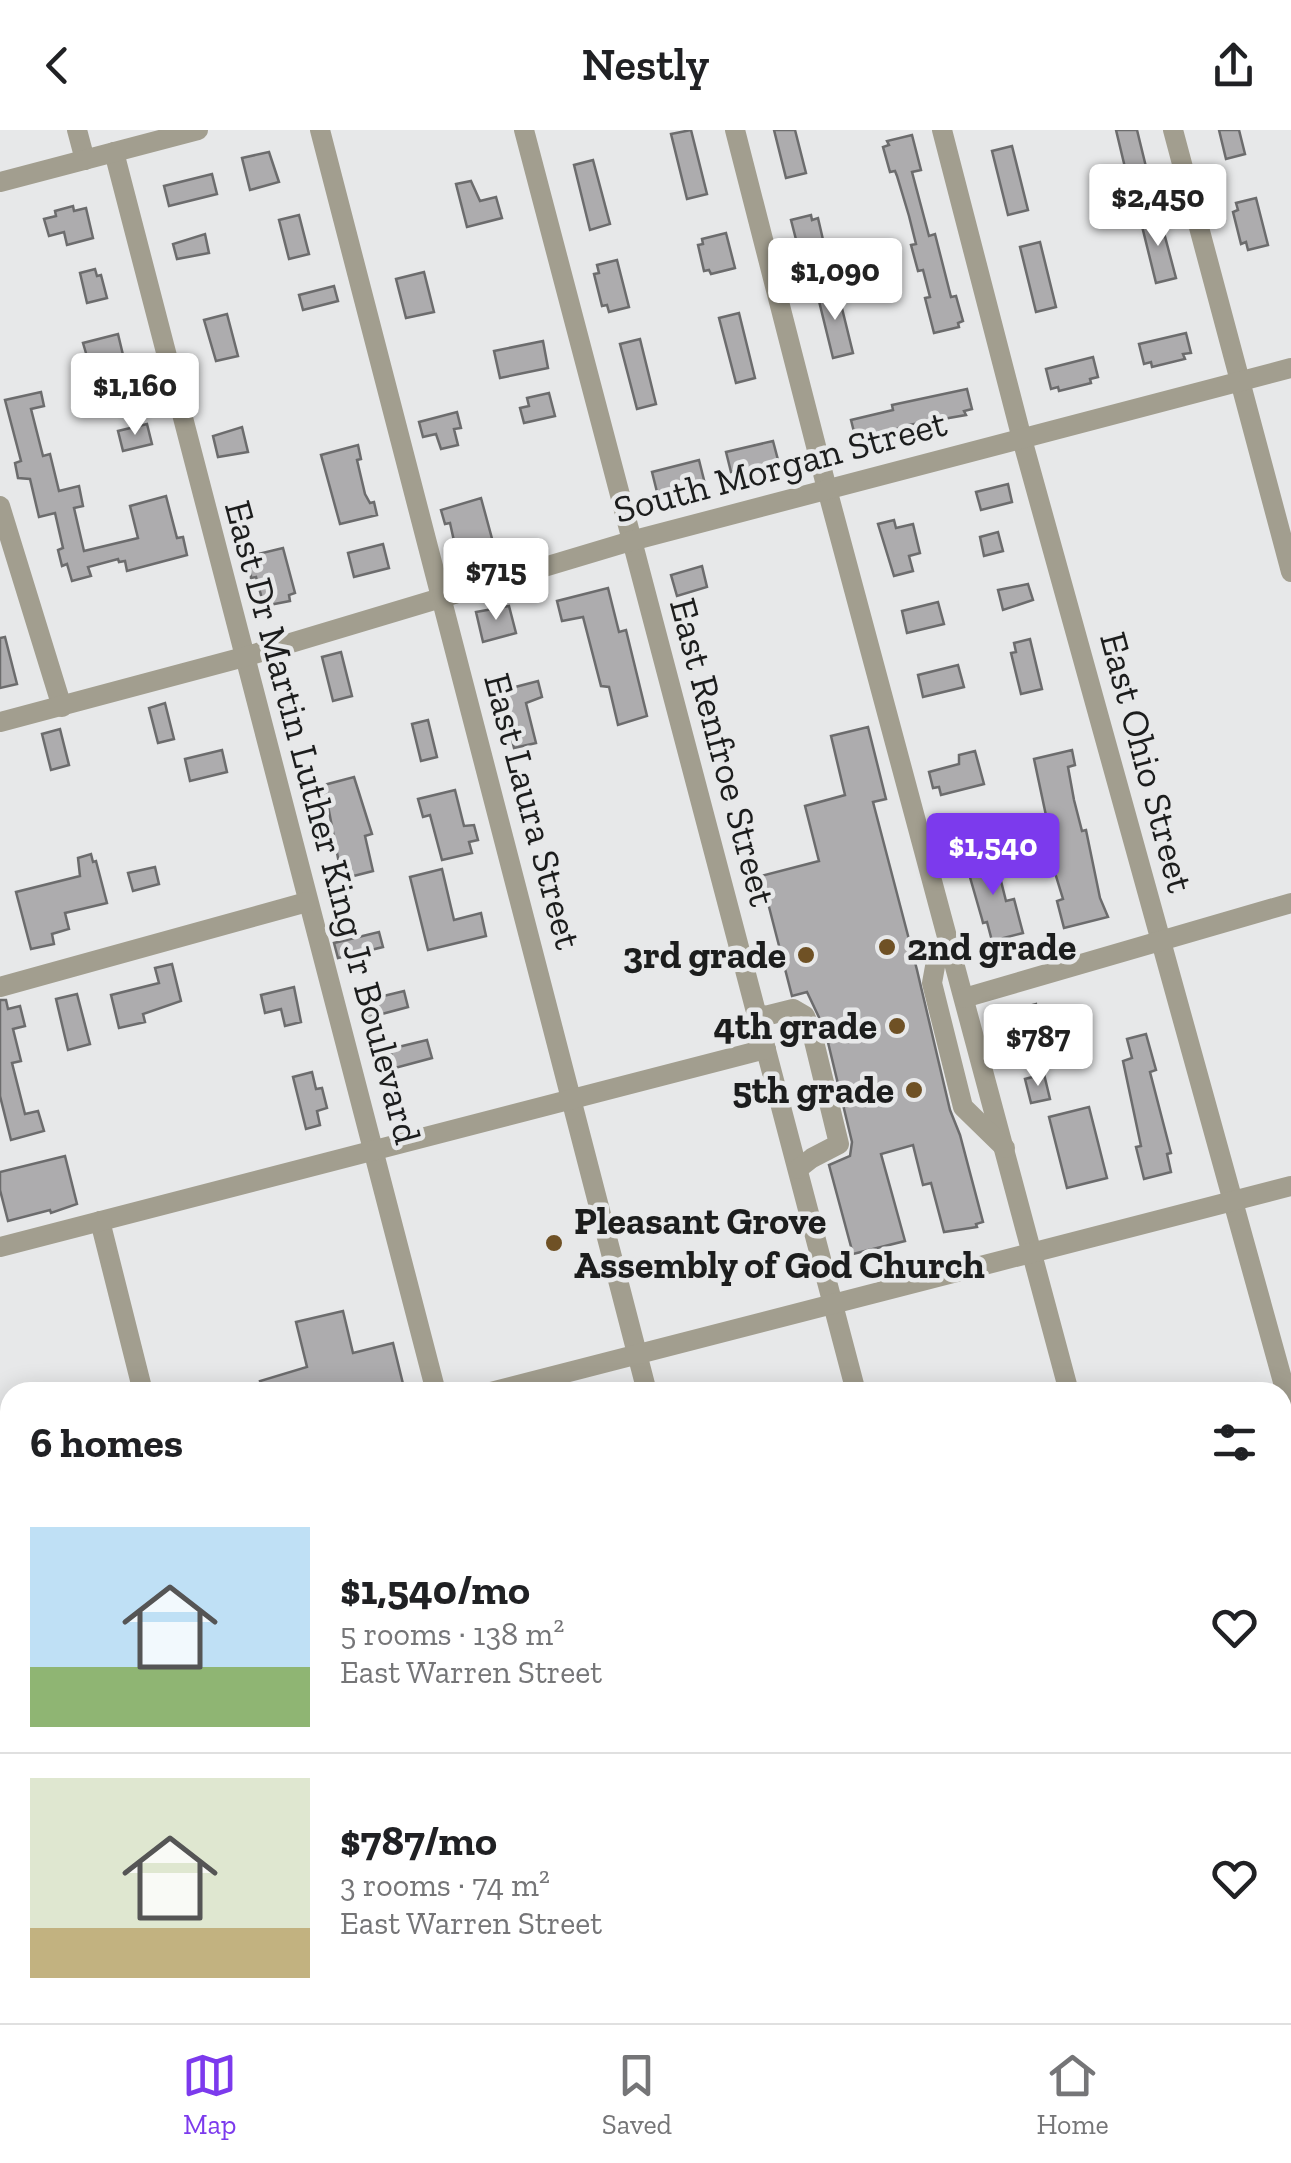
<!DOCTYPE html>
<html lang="en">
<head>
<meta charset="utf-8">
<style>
	:root { --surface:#fff; --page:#f6f6f6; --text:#202124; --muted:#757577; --line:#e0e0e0; --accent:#7c3aed }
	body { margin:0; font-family:"Zilla Slab",serif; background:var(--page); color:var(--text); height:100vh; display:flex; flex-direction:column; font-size:38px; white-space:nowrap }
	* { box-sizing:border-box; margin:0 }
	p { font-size:32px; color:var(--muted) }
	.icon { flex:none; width:55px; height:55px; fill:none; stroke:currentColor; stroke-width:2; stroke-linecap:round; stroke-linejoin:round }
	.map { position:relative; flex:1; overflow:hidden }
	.drawer { position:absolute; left:0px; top:1252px; width:1292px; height:642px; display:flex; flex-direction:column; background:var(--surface); border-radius:30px 30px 0 0; box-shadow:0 5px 25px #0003 }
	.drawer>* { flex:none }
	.price { position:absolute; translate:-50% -85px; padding:0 22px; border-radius:10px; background:#fff; color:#222; font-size:32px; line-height:65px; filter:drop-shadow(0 2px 5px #0008) }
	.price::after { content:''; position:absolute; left:50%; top:60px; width:30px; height:22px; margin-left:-15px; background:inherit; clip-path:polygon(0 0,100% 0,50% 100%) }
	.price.on { background:var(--accent); color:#fff }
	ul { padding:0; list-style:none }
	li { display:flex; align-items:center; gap:30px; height:250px; padding:0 30px }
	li+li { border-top:2px solid var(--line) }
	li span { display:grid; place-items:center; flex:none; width:280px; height:200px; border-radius:0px; color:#555 }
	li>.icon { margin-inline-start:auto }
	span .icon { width:120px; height:120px; fill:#fffc; stroke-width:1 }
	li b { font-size:42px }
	h2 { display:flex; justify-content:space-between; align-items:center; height:120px; padding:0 30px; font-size:42px }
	header { display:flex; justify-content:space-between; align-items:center; height:130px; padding:0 30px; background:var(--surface); font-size:45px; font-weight:600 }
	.dock { display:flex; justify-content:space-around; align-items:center; height:140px; border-top:2px solid var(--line); background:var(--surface); font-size:28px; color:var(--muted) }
	.dock a { display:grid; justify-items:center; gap:5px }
	.dock .on { color:var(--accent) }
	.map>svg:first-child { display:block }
	.commercial { fill:#dedbf1 }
	.water { fill:#83afb8 }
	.building { fill:#adacae; stroke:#6c6c6d; stroke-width:2.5 }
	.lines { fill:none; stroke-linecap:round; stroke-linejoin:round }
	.path { stroke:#787979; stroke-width:2.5; stroke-dasharray:8 5; stroke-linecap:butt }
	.minor { stroke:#a29e8f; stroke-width:20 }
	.rail-casing { stroke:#797a7a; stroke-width:9 }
	.rail { stroke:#e7e8e9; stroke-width:5; stroke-dasharray:15; stroke-linecap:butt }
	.poi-dot { fill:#6f5125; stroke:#e7e8e9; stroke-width:4 }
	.labels { text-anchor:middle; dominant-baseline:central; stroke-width:9; stroke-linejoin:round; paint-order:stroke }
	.street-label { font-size:38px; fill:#1c1d1d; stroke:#e7e8e9 }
	.poi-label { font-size:38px; font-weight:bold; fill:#1c1d1d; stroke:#e7e8e9; text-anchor:end }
</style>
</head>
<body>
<header><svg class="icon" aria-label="back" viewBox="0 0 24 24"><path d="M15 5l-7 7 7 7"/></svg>Nestly<svg class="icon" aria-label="share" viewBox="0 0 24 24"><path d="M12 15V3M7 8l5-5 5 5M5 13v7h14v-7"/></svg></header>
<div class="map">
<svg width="1291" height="1893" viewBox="0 0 1291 1893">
	<rect width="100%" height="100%" fill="#e7e8e9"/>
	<!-- commercial -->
	<path class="commercial" d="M0,1733L10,1755V1885H71L74,1893H0Z"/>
	<!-- water -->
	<path class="water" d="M185,1885H474L476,1890L512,1893H190Z"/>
	<!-- building -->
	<g class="building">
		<path d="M691,0L707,64L687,69L671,4Z"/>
		<path d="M774,0H795L806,43L786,48Z"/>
		<path d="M1116,0H1137L1148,45L1128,50Z"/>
		<path d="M1219,0H1239L1245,24L1226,29Z"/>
		<path d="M912,5L921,40L912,42L929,106L935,104L951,167L956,166L963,191L958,193L959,197L934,203L925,168L930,167L923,140L918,141L911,115L916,114L909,86L897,46L895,41L890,42L883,17L889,15L887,11Z"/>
		<path d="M1012,16L1028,80L1008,85L992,21Z"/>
		<path d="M269,22L279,52L250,60L242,28Z"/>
		<path d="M593,30L610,94L590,100L574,35Z"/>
		<path d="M212,44L217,64L169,76L164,56Z"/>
		<path d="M471,51L480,71L496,67L502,88L467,97L456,54Z"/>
		<path d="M1256,68L1268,115L1248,120L1246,112L1241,114L1233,82L1238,80L1236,73Z"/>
		<path d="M73,76L74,81L86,78L93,108L67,115L64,102L49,106L44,89L56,86L55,81Z"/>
		<path d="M1159,84L1176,148L1156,153L1140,88Z"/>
		<path d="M299,85L309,124L289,129L279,90Z"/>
		<path d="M811,85L812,90L818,88L824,114L819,116L820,120L800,125L791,90Z"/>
		<path d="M726,103L735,138L711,144L709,140L704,141L698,115L703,114L702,109Z"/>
		<path d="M205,104L209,123L177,129L173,114Z"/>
		<path d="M1040,112L1056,177L1036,182L1020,117Z"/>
		<path d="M617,130L629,177L609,182L607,175L602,176L594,144L599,143L597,135Z"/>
		<path d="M95,139L97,146L101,145L107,168L87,173L80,143Z"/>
		<path d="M424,142L434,182L406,188L396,149Z"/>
		<path d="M334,156L338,171L303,180L299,165Z"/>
		<path d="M837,158L853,223L833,228L817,163Z"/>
		<path d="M739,183L755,248L736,253L719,188Z"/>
		<path d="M227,184L238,226L216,231L204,190Z"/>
		<path d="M1186,203L1191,223L1183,224L1185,229L1152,237L1151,232L1144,234L1139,214Z"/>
		<path d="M118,204L130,254L88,264L80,232L88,230L83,213Z"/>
		<path d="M640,209L656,274L637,279L620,214Z"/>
		<path d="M543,211L548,238L500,248L494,221Z"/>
		<path d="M1093,227L1098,247L1090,249L1091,253L1059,261L1058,257L1051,259L1046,239Z"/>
		<path d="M967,259L972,279L964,281L966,285L903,296L895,300L896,305L865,313L863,308L856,310L851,290L893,280L892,275Z"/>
		<path d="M41,262L44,276L31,279L43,326L50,324L59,361L79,356L83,376L74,378L84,421L138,408L130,376L166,366L177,408L183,407L187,425L127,441L125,431L119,432L118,429L88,437L91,446L72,451L67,434L62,436L58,420L63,418L55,383L39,387L30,349L18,348L15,333L21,331L5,270Z"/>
		<path d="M549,263L555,286L524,293L520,278L529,276L527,268Z"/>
		<path d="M457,282L461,298L454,299L458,315L441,319L436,304L423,307L419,292Z"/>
		<path d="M147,294L152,314L123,321L118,301Z"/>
		<path d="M242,297L248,322L218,327L213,306Z"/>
		<path d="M773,311L778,330L771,332L772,337L740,345L738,340L731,342L726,322Z"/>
		<path d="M358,315L361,329L357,330L365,364L370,373L374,372L377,385L340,394L321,325Z"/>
		<path d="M699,330L704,350L696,352L697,356L665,364L664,360L657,362L652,342Z"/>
		<path d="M1008,354L1012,372L981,380L976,362Z"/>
		<path d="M481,368L494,416L491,420L458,429L450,393L445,394L441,380Z"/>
		<path d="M894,390L896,398L913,394L920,423L909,426L913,441L894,446L878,394Z"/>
		<path d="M998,402L1003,421L984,426L980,407Z"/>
		<path d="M383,414L389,438L354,447L348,423Z"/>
		<path d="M283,418L295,463L289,465L290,471L264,476L256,447L251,448L250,426Z"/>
		<path d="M702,436L707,457L677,466L671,445Z"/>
		<path d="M1028,454L1033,470L1003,480L998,460Z"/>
		<path d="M608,458L619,502L626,500L647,586L618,595L609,557L601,556L583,487L562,491L557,471Z"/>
		<path d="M938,472L944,494L907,503L902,481Z"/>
		<path d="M509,476L516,503L483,512L476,482Z"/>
		<path d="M5,507L17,554L0,558V508Z"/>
		<path d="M1030,509L1042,559L1021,564L1011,523L1016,522L1014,513Z"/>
		<path d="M341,522L352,566L333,571L322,527Z"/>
		<path d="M958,535L964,557L923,567L918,545Z"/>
		<path d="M538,551L542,567L526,573L536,613L514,618L500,561Z"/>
		<path d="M165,573L174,609L158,613L149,578Z"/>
		<path d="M428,590L437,627L421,631L412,594Z"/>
		<path d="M868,597L886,669L873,672L917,840L950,980L960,1005L983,1092L976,1094L977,1097L944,1102L931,1053L923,1055L913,1015L881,1024L905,1111L853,1124L829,1035L850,1026L852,1012L825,900L807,862L792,866L761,746L819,731L805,676L845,665L831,606Z"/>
		<path d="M60,599L69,635L51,640L42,604Z"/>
		<path d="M222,620L227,642L190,651L185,629Z"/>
		<path d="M1072,620L1075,635L1068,637L1074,670L1082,701L1086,700L1100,768L1108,787L1064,798L1057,771L1063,769L1045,710L1051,709L1034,629Z"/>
		<path d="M975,621L984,654L941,665L939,657L933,658L929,642L959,634V625Z"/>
		<path d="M354,647L372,704L365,706L373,741L342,749L324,655Z"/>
		<path d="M455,660L464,696L474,695L478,710L469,712L472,723L442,730L430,685L423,687L418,669Z"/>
		<path d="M994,723L1006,771L1014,769L1023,803L992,811L987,792L983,793L982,789L965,730Z"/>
		<path d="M91,724L93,732L96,731L107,773L65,783L69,799L52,804L54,814L31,819L16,762L80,746L78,728Z"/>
		<path d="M155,737L159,754L133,761L128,743Z"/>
		<path d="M442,739L454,790L481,783L486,806L428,820L410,747Z"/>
		<path d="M379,802L383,817L338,828L334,813Z"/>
		<path d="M172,834L181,871L143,884L145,892L119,898L111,865L159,853L155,838Z"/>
		<path d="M294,857L301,892L285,896L281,879L265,883L261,865Z"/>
		<path d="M404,861L408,877L367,888L363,871Z"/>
		<path d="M77,864L90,914L68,920L56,869Z"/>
		<path d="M0,870H6L8,879L20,876L25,896L13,899L21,931L12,933L25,984L38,981L44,1001L11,1010L0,966Z"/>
		<path d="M1036,874L1042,896L1005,905L1000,884Z"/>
		<path d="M1146,904L1156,940L1150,942L1171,1023L1167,1024L1171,1042L1144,1049L1136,1017L1141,1016L1123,931L1132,928L1127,909Z"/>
		<path d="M427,910L432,928L395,938L390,919Z"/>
		<path d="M312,942L316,959L322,958L327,978L317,981L320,995L306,999L293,947Z"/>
		<path d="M1044,944L1050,969L1031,973L1025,949Z"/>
		<path d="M1089,977L1107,1048L1067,1058L1049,987Z"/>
		<path d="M65,1026L77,1074L51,1083L50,1080L8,1091L0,1060V1042Z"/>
		<path d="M343,1181L353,1223L393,1213L405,1262H263L260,1251L307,1237L296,1192Z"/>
	</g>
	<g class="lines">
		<!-- path -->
		<g class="path">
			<path d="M163,1885L166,1893"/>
			<path d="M570,1885L573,1893"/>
		</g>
		<!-- minor -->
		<g class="minor">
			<path d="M77,0L85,30"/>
			<path d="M320,0L647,1262"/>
			<path d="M524,0L856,1262"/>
			<path d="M735,0L827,359L1069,1262"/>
			<path d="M942,0L1022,309L1291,1281"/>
			<path d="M1173,0L1291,442"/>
			<path d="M114,22L436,1262"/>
			<path d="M0,52L198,0"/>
			<path d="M0,376L62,577"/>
			<path d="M0,592L244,527L631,411L1291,238"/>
			<path d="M949,810L936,831L932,853L963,977L1005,1018"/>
			<path d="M0,857L307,772"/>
			<path d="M964,868L1291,773"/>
			<path d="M757,884L765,886L793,879L805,886L812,903L839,1014L812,1028L798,1039"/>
			<path d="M100,1091L143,1262"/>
			<path d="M0,1117L766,919"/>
			<path d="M491,1262L1291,1056"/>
			<path d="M1282,1321L1291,1319"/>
			<path d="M0,1392L10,1390"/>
			<path d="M1282,1503L1291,1500"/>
			<path d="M1282,1680L1291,1678"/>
			<path d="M1282,1855L1291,1853"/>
			<path d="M600,1885L602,1893"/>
			<path d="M802,1885L804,1893"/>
			<path d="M1020,1885L1022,1893"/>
			<path d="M1133,1893L1165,1885"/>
		</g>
		<!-- rail casing -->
		<g class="rail-casing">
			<g id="rail">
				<path d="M0,1752L10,1773"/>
				<path d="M63,1885L67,1893"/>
			</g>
		</g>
		<!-- rail -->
		<use href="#rail" class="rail"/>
	</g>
	<!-- markers -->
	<g class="poi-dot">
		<circle cx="887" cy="817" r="10"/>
		<circle cx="806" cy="825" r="10"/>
		<circle cx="897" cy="896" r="10"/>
		<circle cx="914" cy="960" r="10"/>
		<circle cx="554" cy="1113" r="10"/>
	</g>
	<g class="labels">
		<!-- street labels -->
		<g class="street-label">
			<text transform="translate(780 336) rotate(-15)">South Morgan Street</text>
			<text transform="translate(723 622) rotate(75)">East Renfroe Street</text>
			<text transform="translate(1147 632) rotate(75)">East Ohio Street</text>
			<text transform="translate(533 681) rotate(75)">East Laura Street</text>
			<text transform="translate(323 692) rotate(75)">East Dr Martin Luther King Jr Boulevard</text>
		</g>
		<!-- poi labels -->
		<g class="poi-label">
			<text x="907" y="817" text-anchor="start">2nd grade</text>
			<text x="786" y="825">3rd grade</text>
			<text x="877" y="896">4th grade</text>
			<text x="894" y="960">5th grade</text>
			<text x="574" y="1091" text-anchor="start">Pleasant Grove<tspan x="574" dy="44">Assembly of God Church</tspan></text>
		</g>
	</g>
</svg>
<b class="price" style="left:1158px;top:119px">$2,450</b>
<b class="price" style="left:835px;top:193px">$1,090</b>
<b class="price" style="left:135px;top:308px">$1,160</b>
<b class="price" style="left:496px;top:493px">$715</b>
<b class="price on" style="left:993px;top:768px">$1,540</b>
<b class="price" style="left:1038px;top:959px">$787</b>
<section class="drawer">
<h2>6 homes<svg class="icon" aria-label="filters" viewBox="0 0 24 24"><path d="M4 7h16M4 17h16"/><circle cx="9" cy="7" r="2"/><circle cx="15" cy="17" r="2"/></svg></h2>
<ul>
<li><span style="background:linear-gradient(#bfe0f5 70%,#8fb573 0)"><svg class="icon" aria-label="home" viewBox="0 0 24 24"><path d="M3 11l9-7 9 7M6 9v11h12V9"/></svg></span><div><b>$1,540/mo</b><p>5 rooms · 138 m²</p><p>East Warren Street</p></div><svg class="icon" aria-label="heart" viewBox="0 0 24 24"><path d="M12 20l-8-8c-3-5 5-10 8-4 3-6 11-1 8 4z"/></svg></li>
<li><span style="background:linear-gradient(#dfe7d0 75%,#c2b280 0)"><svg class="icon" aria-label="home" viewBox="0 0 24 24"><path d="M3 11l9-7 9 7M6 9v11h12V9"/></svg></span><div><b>$787/mo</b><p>3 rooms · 74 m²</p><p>East Warren Street</p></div><svg class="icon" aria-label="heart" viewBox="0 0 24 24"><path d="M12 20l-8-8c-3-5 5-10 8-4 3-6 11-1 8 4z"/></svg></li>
</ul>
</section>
</div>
<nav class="dock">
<a class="on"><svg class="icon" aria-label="map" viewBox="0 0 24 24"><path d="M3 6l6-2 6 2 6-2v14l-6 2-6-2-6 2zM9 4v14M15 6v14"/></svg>Map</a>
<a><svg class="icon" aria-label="saved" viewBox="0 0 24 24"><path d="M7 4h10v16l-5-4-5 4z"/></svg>Saved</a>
<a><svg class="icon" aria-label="home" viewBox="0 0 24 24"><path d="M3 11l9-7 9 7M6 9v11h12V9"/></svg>Home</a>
</nav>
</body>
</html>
